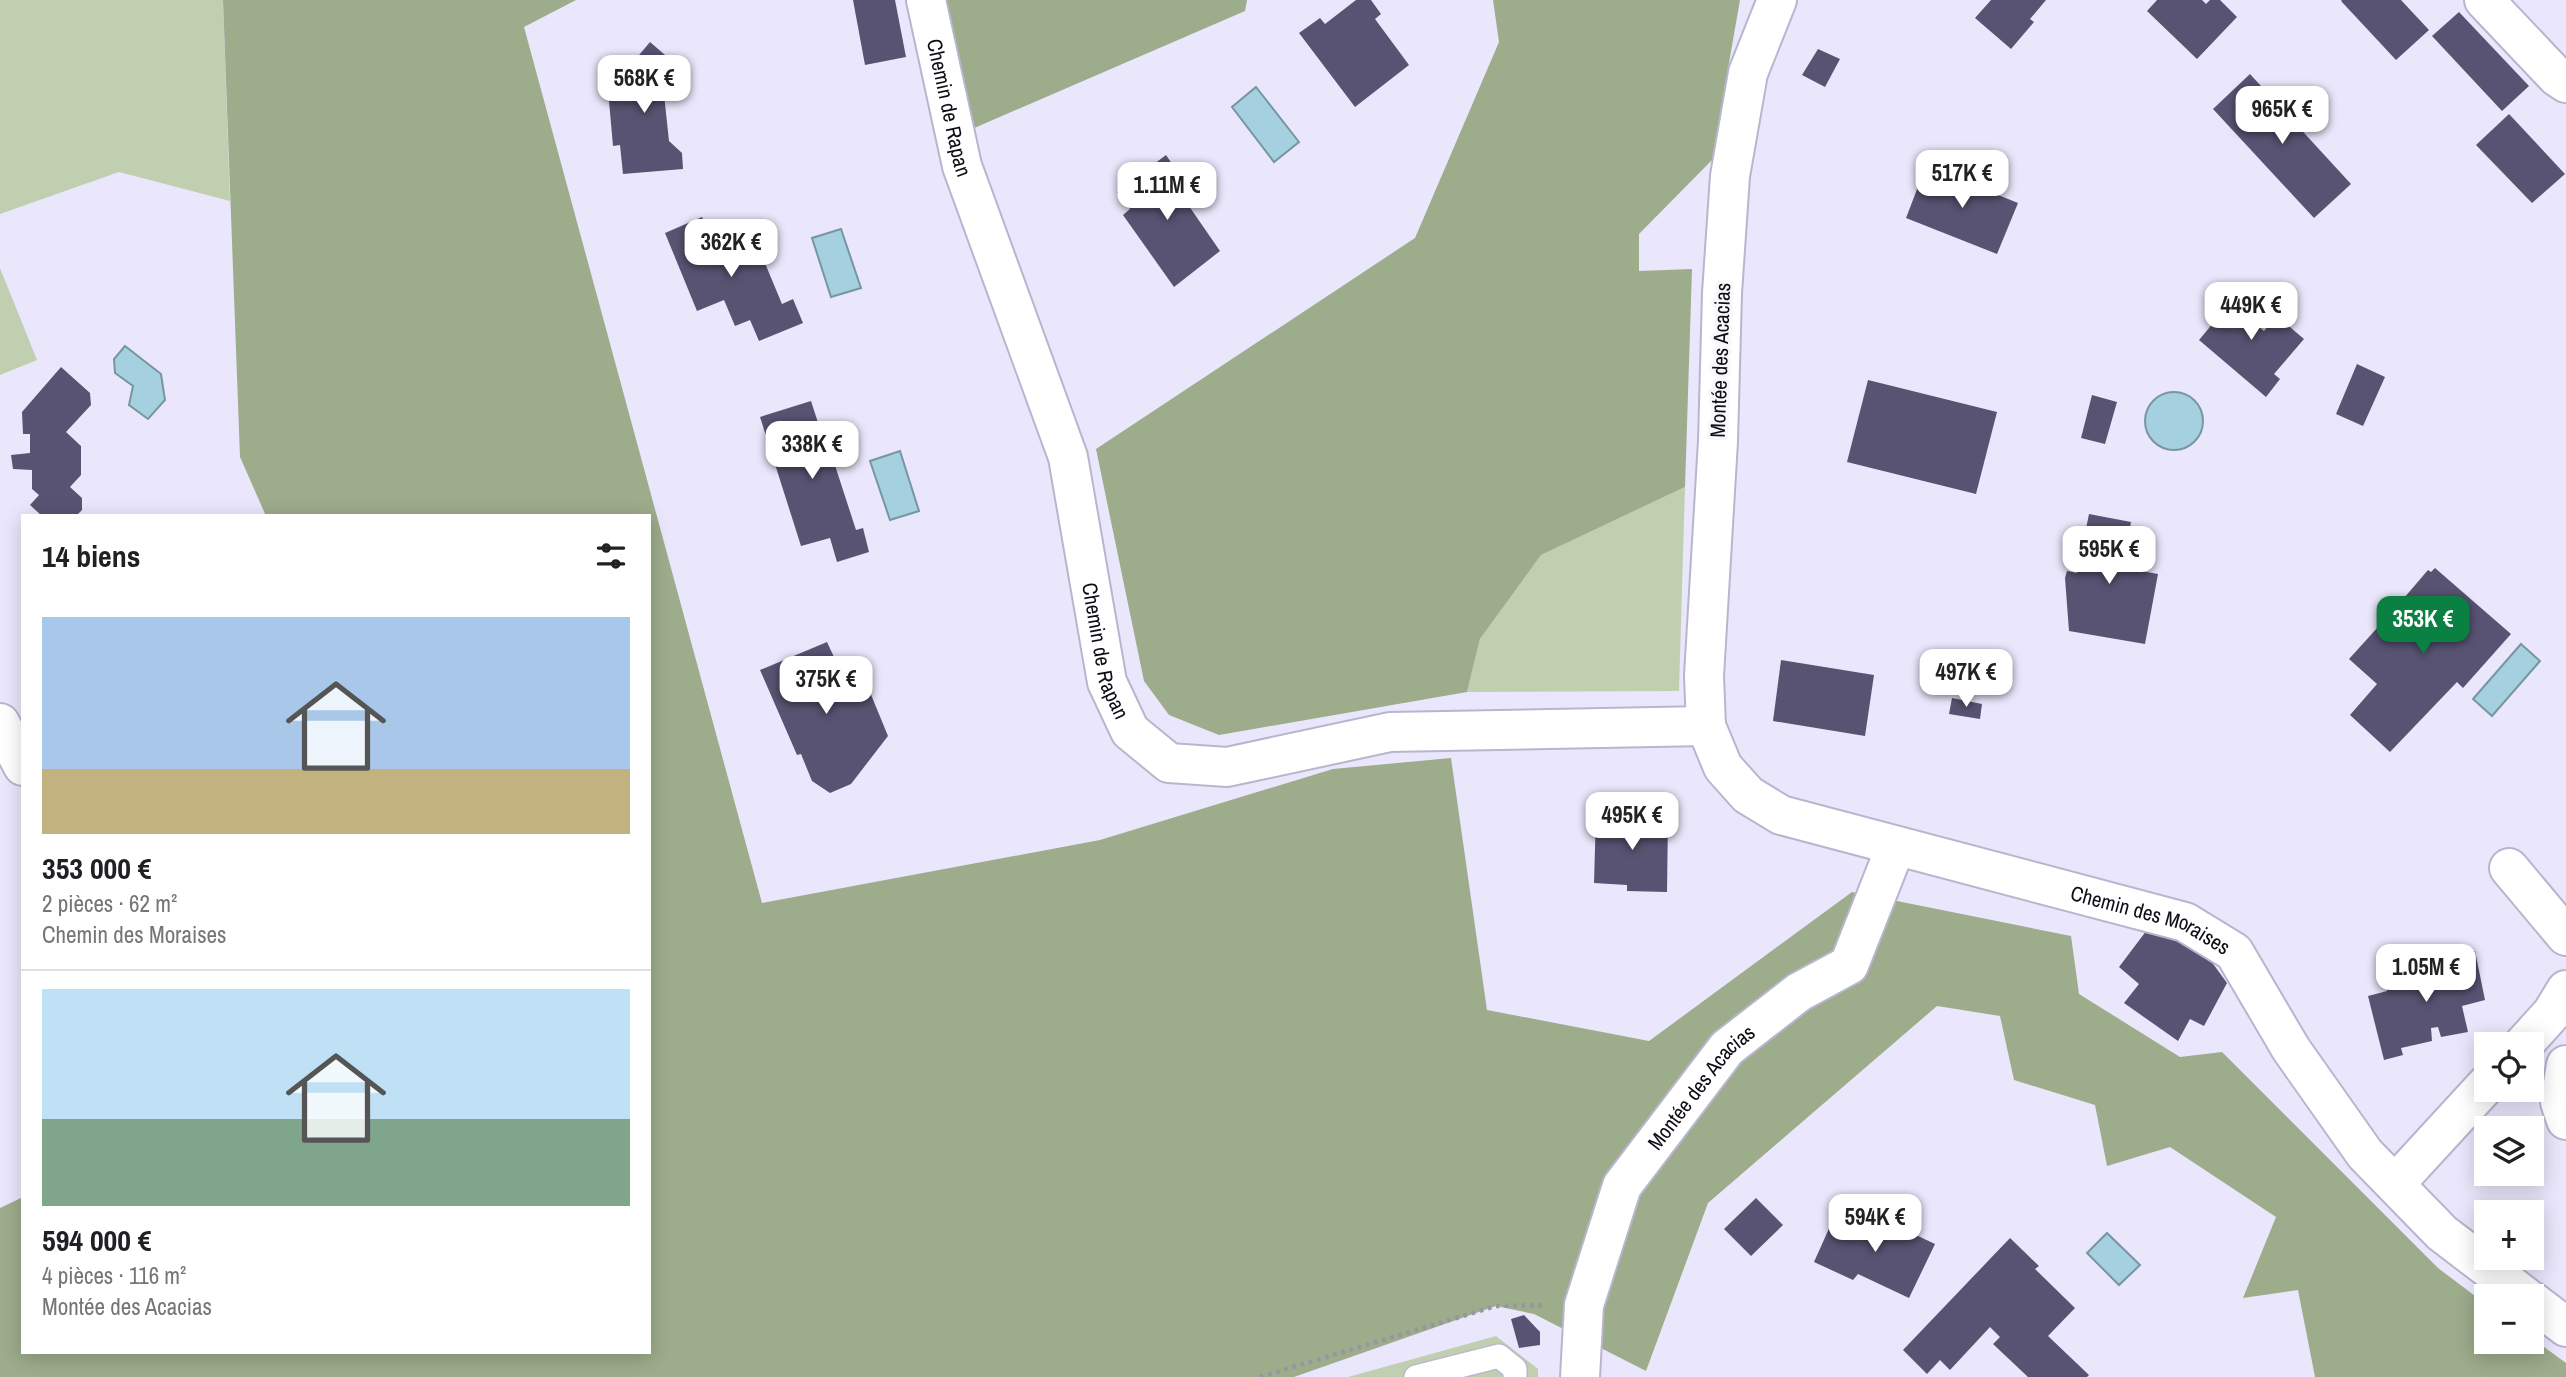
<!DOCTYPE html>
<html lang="fr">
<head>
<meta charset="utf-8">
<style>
	:root { --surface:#fff; --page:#f6f6f6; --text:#202124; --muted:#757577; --line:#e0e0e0; --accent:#0b8043 }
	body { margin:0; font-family:"Archivo Narrow",sans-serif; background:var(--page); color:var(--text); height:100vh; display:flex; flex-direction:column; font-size:26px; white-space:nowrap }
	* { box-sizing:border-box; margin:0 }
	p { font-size:23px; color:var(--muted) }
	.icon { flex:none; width:38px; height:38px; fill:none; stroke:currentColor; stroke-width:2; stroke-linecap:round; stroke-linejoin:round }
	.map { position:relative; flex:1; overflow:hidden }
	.panel { position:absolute; left:21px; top:514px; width:630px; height:840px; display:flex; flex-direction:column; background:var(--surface); border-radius:0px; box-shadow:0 4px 18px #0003 }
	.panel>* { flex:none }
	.fabs { position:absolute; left:2474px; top:1032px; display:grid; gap:14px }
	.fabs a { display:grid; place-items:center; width:70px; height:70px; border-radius:0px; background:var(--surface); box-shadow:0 4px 18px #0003; font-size:35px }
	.price { position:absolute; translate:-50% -60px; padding:0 16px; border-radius:14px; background:#fff; color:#222; font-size:23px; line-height:46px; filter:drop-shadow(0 2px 4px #0008) }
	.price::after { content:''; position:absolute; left:50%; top:42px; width:21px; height:16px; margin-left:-10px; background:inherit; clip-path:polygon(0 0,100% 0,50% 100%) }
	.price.selected { background:var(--accent); color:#fff }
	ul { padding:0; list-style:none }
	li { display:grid; align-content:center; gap:14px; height:371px; padding:0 21px }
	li+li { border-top:2px solid var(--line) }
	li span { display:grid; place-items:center; height:217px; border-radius:0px; color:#555 }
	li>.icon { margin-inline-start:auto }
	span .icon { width:126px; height:126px; fill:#fffc; stroke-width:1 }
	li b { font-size:30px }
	h2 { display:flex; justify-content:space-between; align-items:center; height:84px; padding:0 21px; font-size:30px }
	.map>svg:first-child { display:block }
	.green { fill:#c0cfaf }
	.forest { fill:#9dac8b }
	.water { fill:#a4d0df; stroke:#7796a2; stroke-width:2 }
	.building { fill:#585372 }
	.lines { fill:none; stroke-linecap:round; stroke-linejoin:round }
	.lane-casing { stroke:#b8b5ce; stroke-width:26 }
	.street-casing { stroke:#b8b5ce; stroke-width:42 }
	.path { stroke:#9794a4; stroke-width:4.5; stroke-dasharray:3.5 5; stroke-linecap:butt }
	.lane { stroke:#fff; stroke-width:23 }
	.street { stroke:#fff; stroke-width:38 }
	.labels { text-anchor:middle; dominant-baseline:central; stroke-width:7; stroke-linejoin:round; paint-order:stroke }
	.street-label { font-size:21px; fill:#0e0d15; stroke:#f7f7fc }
</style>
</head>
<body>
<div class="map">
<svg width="2566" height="1377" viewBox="0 0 2566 1377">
	<rect width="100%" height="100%" fill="#eae7fc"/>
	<!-- green -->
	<g class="green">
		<path d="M0,0H223L230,201L119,172L0,214Z"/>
		<path d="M0,268L37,360L0,375Z"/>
		<path d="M1685,487L1679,691L1467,692L1480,639L1541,555Z"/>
		<path d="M1496,1336L1538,1369V1377H1348Z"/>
	</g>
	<!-- forest -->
	<g class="forest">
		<path d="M223,0H576L524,27L762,903L1100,840L1333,769L1451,758L1487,1010L1649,1041L1852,892L2071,936L2079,994L2180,1057L2222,1052L2438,1268L2487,1305V1342H2532V1338L2566,1363V1377H2315L2298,1290L2243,1298L2276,1217L2170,1147L2107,1166L2095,1105L2014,1080L2000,1016L1937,1006L1708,1203L1646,1371L1534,1314L1496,1306L1294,1377H0V1208L23,1197V1353H649V516H266L240,457Z"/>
		<path d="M945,0H1247L1245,11L972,129Z"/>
		<path d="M1493,0H1740L1712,160L1639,234V271L1692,269L1685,487L1541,555L1480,639L1467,692L1219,735L1169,715L1144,681L1096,449L1415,238L1499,42Z"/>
	</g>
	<!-- water -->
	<g class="water">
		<path d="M1256,87L1299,142L1274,162L1232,107Z"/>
		<path d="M841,229L861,288L831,297L812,238Z"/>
		<path d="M125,346L161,374L165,400L148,419L129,405L133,386L115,373L114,359Z"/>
		<circle cx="2174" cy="421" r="29"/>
		<path d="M900,451L919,511L890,520L870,461Z"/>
		<path d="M2521,644L2540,661L2492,716L2473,699Z"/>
		<path d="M2107,1233L2140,1265L2119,1285L2087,1253Z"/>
	</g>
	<!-- building -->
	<g class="building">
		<path d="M853,0H895L906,57L865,65Z"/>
		<path d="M1356,0H1371L1381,14L1375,19L1409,65L1355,107L1299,33L1320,18L1325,24Z"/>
		<path d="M1991,0H2046L2030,19L2034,22L2011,49L1975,18Z"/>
		<path d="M2157,0H2202L2206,4L2210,0H2220L2237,17L2197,59L2147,11Z"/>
		<path d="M2342,0H2401L2429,30L2396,60L2341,1Z"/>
		<path d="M2459,12L2529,86L2502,111L2432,36Z"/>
		<path d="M650,42L679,67L663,85L669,141L682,153L683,169L623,174L620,145L613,146L608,90L620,89L619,79Z"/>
		<path d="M1818,49L1840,59L1825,87L1802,75Z"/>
		<path d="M2250,74L2351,184L2314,218L2213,109Z"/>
		<path d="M2509,114L2565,174L2532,203L2476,145Z"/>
		<path d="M1166,155L1179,174L1171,180L1220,251L1174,287L1123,215L1130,209L1117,192Z"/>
		<path d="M1926,166L2018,203L1997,254L1906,218Z"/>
		<path d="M702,217L715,247L752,232L782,304L793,299L803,323L759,341L750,320L735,326L724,300L697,311L665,233Z"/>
		<path d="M2239,292L2250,293L2263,304L2264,315L2257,325L2264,331L2277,316L2304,339L2274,374L2280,379L2266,397L2199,340Z"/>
		<path d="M2357,364L2385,377L2363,426L2336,414Z"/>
		<path d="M61,367L90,393L91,405L66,432L81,446V475L70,487L82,498V510L76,516H42L30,505L39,495L32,489V470L13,469L11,455L30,453V434H23L22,412Z"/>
		<path d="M1868,380L1997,412L1976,494L1847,462Z"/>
		<path d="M2092,395L2117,402L2105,444L2081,438Z"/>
		<path d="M811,401L822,435L831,433L836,448L830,450L856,530L863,528L869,552L837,562L830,538L801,546L760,417Z"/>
		<path d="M2089,514L2131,522L2123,568L2158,574L2145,644L2069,631L2065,578L2067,571L2077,573Z"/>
		<path d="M2435,568L2511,634L2463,688L2457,682L2390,752L2350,715L2377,684L2349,659L2388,616L2390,618L2406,601L2404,598L2428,570L2431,572Z"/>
		<path d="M827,642L840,670L845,667L855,690L867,685L888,736L851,784L830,793L812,781L801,754L797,755L760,670Z"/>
		<path d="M1781,660L1874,675L1865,736L1773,721Z"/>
		<path d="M1952,698L1982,704L1980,719L1949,714Z"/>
		<path d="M1596,813L1668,817L1667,892L1627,891V885L1594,883Z"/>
		<path d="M2153,922L2211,961L2227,983L2204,1026L2190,1019L2178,1041L2124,1003L2139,984L2119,967Z"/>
		<path d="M2475,951L2485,1000L2462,1006L2468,1032L2441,1037L2438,1027L2431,1028L2432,1041L2401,1048L2403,1055L2384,1060L2368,996L2387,991L2384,978L2452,963L2451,957Z"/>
		<path d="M1756,1198L1783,1225L1751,1256L1724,1229Z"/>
		<path d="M1836,1213L1876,1231L1882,1219L1935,1244L1909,1298L1858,1274L1853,1280L1814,1262Z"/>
		<path d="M2010,1238L2039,1266L2035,1269L2075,1308L2048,1336L2089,1375L2087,1377H2028L1993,1344L2000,1337L1990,1327L1950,1370L1940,1360L1927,1374L1903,1350Z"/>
		<path d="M1524,1315L1540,1332V1345L1519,1348L1511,1319Z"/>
	</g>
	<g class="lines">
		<!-- lane casing -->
		<g class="lane-casing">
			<path id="lane" d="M1416,1377L1499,1356L1515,1369V1377"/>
		</g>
		<!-- street casing -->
		<g class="street-casing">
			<g id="street">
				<path id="s1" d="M926,0L962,166L1068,457L1107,682L1130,731L1169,763L1227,767L1390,732L1706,726"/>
				<path id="s2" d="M1777,0L1748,73L1730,176L1722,293L1718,441L1704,676L1706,726L1723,767L1748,795L1781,815L2185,922L2234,952L2291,1049L2365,1154L2442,1233L2526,1297"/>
				<path d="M2484,0L2557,77L2566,83"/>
				<path d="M0,723L23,766"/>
				<path d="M2509,868L2566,936"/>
				<path d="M2523,1045L2552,1013L2566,990"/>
				<path d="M2566,1065L2560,1102L2566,1120"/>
				<path d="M2395,1184L2487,1084"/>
				<path d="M2532,1301L2566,1327"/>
				<path id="s3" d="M1580,1377L1584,1305L1622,1186L1727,1048L1799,992L1849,965L1896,846"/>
			</g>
		</g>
		<!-- path -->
		<path class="path" d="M1260,1377L1496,1306L1545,1305"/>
		<!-- lane -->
		<use href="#lane" class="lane"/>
		<!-- street -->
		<use href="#street" class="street"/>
	</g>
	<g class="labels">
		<!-- street labels -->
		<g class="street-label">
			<text stroke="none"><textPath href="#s1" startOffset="110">Chemin de Rapan</textPath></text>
			<text transform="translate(1720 360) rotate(-88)">Montée des Acacias</text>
			<text stroke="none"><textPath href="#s1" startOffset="677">Chemin de Rapan</textPath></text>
			<text stroke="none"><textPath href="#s2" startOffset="1239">Chemin des Moraises</textPath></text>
			<text stroke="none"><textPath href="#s3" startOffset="324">Montée des Acacias</textPath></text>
		</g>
	</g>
</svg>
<div class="fabs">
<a><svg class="icon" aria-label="locate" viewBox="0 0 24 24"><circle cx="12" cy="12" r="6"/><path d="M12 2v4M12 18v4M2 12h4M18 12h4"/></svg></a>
<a><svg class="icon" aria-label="layers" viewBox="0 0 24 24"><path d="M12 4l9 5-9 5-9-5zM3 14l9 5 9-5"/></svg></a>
<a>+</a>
<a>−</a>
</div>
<b class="price" style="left:644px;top:115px">568K €</b>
<b class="price" style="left:2282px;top:146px">965K €</b>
<b class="price" style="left:1962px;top:210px">517K €</b>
<b class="price" style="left:1167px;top:222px">1.11M €</b>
<b class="price" style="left:731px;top:279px">362K €</b>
<b class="price" style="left:2251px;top:342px">449K €</b>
<b class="price" style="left:812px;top:481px">338K €</b>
<b class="price" style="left:2109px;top:586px">595K €</b>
<b class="price selected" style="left:2423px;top:656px">353K €</b>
<b class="price" style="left:1966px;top:709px">497K €</b>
<b class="price" style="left:826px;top:716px">375K €</b>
<b class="price" style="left:1632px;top:852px">495K €</b>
<b class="price" style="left:2426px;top:1004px">1.05M €</b>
<b class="price" style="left:1875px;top:1254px">594K €</b>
<section class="panel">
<h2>14 biens<svg class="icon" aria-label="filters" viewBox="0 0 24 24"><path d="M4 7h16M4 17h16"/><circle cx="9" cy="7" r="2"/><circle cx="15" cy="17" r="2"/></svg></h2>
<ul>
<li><span style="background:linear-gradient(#a9c7e8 70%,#c2b280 0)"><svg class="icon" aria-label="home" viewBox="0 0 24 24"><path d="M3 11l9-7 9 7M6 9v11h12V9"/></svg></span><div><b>353 000 €</b><p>2 pièces · 62 m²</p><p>Chemin des Moraises</p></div></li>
<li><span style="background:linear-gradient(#bfe0f5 60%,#7fa58c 0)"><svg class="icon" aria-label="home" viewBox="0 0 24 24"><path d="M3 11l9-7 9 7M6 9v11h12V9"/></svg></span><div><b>594 000 €</b><p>4 pièces · 116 m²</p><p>Montée des Acacias</p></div></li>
</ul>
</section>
</div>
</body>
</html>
